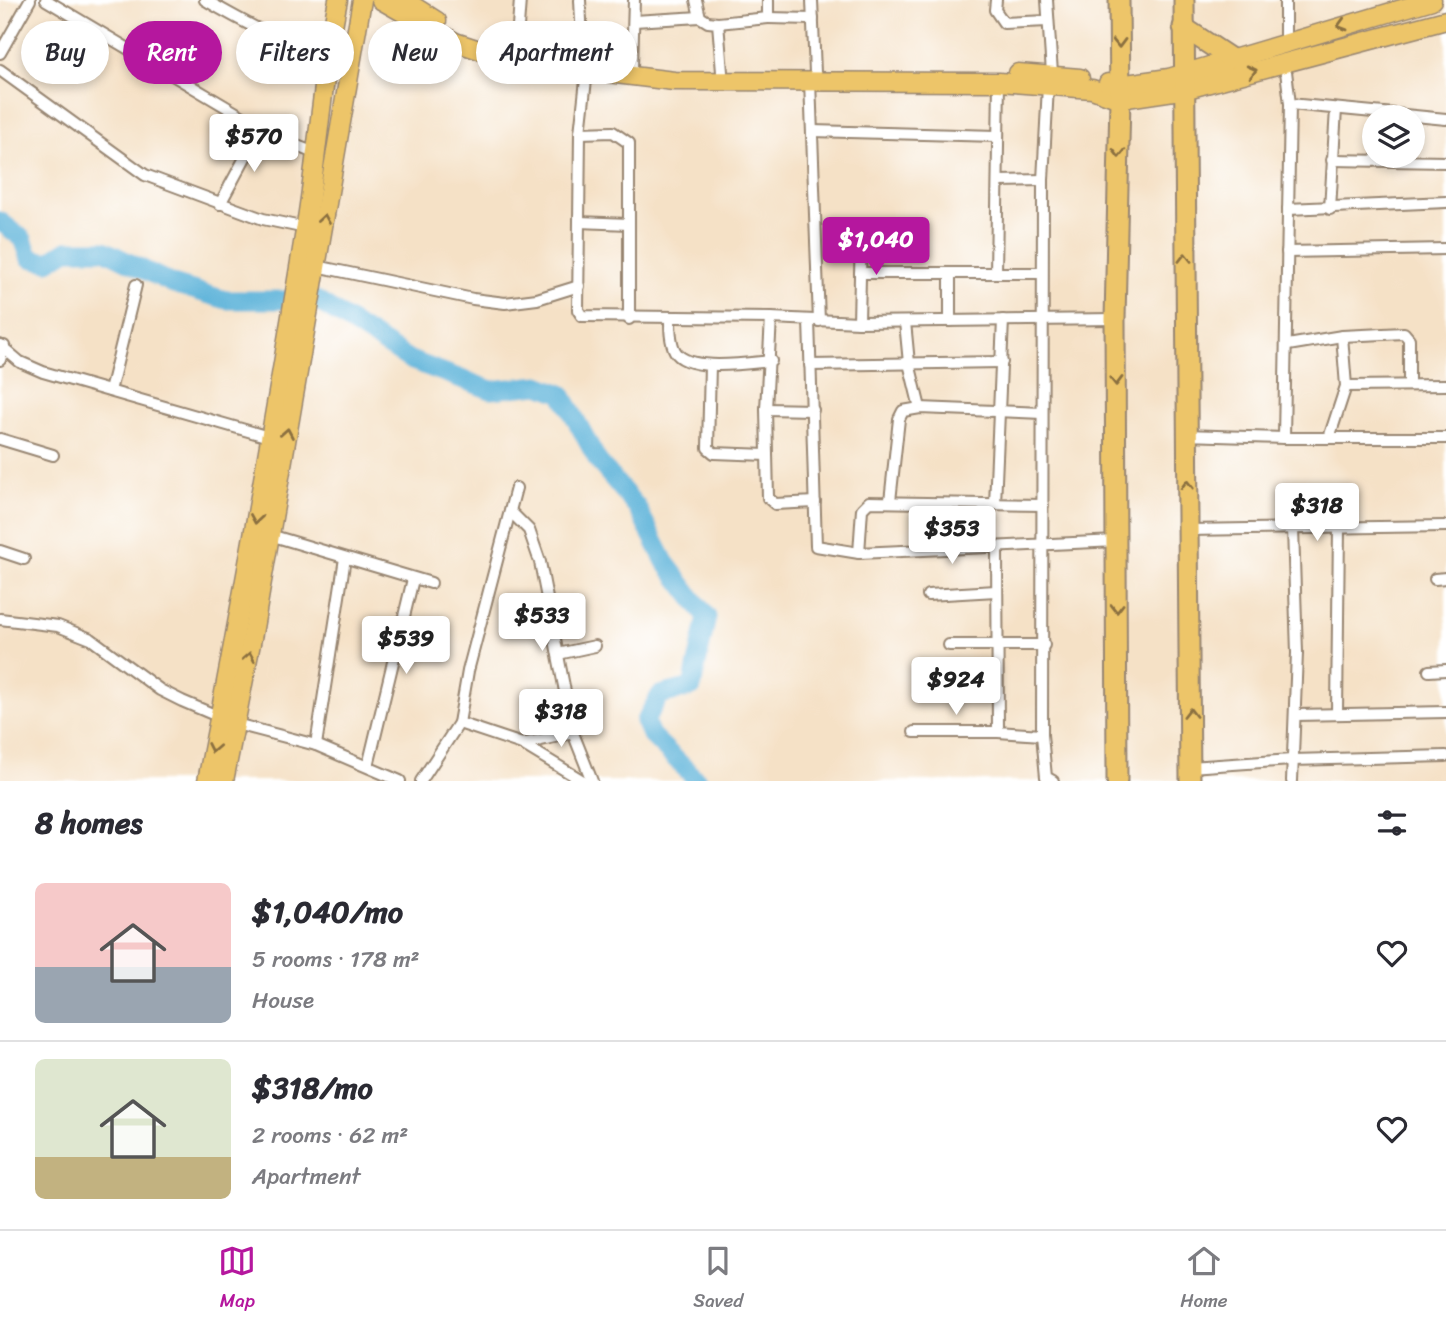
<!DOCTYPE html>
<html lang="en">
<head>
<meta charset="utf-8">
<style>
	:root { --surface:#fff; --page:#f7f7f7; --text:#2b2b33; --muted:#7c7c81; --line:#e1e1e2; --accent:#b5179e }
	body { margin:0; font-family:Sriracha,sans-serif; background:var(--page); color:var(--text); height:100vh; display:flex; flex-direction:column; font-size:26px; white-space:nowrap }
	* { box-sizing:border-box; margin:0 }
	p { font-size:23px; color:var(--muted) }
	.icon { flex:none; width:38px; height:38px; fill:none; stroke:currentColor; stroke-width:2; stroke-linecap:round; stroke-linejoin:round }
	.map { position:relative; height:781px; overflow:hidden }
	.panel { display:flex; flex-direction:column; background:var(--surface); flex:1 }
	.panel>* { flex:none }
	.banner { position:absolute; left:21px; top:21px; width:700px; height:63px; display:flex; gap:14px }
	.tools { position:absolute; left:1362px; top:105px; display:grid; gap:14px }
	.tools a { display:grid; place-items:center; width:63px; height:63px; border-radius:50%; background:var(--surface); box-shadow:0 4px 10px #0003; font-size:35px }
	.price { position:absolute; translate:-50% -60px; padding:0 16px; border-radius:7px; background:#fff; color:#222; font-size:23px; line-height:46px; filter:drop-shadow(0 2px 4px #0008) }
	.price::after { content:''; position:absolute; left:50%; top:42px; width:21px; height:16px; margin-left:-10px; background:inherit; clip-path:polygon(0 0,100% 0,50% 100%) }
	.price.current { background:var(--accent); color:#fff }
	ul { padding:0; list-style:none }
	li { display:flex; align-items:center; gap:21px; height:175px; padding:0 35px }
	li+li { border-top:2px solid var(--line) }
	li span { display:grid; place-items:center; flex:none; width:196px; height:140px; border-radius:10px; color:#555 }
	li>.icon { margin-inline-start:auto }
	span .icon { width:84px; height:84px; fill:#fffc; stroke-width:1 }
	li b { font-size:30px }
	h2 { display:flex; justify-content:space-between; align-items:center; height:84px; padding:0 35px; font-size:30px }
	.chip { padding:0 24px; border-radius:32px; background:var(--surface); box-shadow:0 4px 10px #0003; font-size:24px; line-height:63px }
	.chip.current { background:var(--accent); color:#fff }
	.menu { display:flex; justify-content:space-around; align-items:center; height:98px; border-top:2px solid var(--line); background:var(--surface); font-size:19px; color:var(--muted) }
	.menu a { display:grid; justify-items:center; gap:4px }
	.menu .current { color:var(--accent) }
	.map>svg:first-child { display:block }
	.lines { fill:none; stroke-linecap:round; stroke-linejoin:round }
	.river { stroke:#5cb2d9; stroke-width:19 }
	.street-casing { stroke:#988672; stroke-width:14 }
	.primary-casing { stroke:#988672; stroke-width:21 }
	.highway-casing { stroke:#988672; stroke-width:23 }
	.street { stroke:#fff; stroke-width:10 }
	.primary { stroke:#edc569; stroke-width:18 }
	.highway { stroke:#edc569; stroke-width:19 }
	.oneway { stroke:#8b7040 }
</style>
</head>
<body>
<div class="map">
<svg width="1446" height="781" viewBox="0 0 1446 781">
	<rect width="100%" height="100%" fill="#fff"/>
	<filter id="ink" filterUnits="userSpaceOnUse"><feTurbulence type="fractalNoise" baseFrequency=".0143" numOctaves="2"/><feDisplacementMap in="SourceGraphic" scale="14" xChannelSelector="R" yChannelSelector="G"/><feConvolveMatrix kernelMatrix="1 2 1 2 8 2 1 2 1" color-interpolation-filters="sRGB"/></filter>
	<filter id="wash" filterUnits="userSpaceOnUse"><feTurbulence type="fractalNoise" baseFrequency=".00686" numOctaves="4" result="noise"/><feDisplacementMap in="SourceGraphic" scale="28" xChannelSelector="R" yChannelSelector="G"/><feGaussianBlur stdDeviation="1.57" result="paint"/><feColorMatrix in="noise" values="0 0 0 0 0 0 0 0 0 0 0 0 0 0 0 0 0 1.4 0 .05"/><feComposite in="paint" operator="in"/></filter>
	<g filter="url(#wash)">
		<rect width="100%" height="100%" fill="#f5e1c6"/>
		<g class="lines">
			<!-- river -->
			<path class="river" d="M0,221L23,239L30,258L48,262L67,250H104L173,284L226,300H316L410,360L491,390L539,385L562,394L598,461L637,507L665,562L707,617L692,687L660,695L645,721L651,735L698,781"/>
		</g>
	</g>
	<g filter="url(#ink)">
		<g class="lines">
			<!-- street casing -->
			<g class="street-casing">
				<g id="street">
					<path d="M46,0L282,140L317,154"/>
					<path d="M205,0C239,19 274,40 312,50C325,53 337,54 350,59"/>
					<path d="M580,0L583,62L587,71L580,133L578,310L582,316L771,318L859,322L1115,319"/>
					<path d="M696,0L700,17L708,22L718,23L722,72"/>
					<path d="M812,0L815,73"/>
					<path d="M996,0L995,10L1004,23L1048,21"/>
					<path d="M1047,0L1052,73"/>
					<path d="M1285,0V41"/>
					<path d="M768,18L813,19"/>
					<path d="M634,21L700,17"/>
					<path d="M718,23L768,18V0"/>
					<path d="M0,53L30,0"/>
					<path d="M516,53L520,0"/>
					<path d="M1285,63L1290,104L1284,438H1446"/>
					<path d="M632,67L634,0"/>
					<path d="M0,70L145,175L263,219L306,228"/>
					<path d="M810,81L819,321"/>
					<path d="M1048,86L1043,180L1042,735L1046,777L1053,781"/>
					<path d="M1290,104L1446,119"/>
					<path d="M812,131L997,136"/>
					<path d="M580,133L613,132L629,143V319"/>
					<path d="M1332,160L1446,162"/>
					<path d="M998,181L1043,180"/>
					<path d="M220,204L261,128"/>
					<path d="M1288,209L1446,202"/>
					<path d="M1330,209L1336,109"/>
					<path d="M579,222L629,224"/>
					<path d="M1287,252L1446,249"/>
					<path d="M316,266L473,299L505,303L537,299L579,286"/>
					<path d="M860,273H1042"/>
					<path d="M950,273V321"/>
					<path d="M996,273L999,82"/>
					<path d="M670,318C670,329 670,342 675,351C687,373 749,363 771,361"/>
					<path d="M771,318L766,409L768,498L775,504L815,502"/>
					<path d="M809,320L816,546L859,553L1117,541"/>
					<path d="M859,322L861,232"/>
					<path d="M905,322L909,363L920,408"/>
					<path d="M0,345L20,362L43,372L269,437"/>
					<path d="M1288,345L1342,336L1404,333L1409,339V385"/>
					<path d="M0,360L4,346"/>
					<path d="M710,365L708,448L714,453L767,455"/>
					<path d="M810,365L1002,362"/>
					<path d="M1346,386L1446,385"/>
					<path d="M110,391L136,285"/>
					<path d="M766,409L813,410"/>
					<path d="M1185,435L1284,438"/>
					<path d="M1329,438L1346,386L1342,336"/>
					<path d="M0,439L53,455"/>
					<path d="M890,501L899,419L903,411L920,408L1042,413"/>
					<path d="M995,504L1003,320"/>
					<path d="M511,512L529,530L540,562L573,733L592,781"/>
					<path d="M1188,530L1446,526"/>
					<path d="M270,535L431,583"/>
					<path d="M997,549L998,732L1042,735"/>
					<path d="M0,551L24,559"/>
					<path d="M859,553L862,509L869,502L1043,505"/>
					<path d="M1435,579L1446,578"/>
					<path d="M928,595L996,591"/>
					<path d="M0,619L58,626L91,639L160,690L182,701L236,724L316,745L400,781"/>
					<path d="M949,645H1044"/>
					<path d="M558,654L595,646"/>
					<path d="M1429,671L1446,670"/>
					<path d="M1337,713L1339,527"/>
					<path d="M1296,715L1446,712"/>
					<path d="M459,723L468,671L516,488"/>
					<path d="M914,732H998"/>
					<path d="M522,744L583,781"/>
					<path d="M316,745L345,558"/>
					<path d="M368,766L413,579"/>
					<path d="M1190,767L1292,760L1446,756"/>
					<path d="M421,781L459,723L522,744L573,733"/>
					<path d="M1292,781L1297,653L1293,528"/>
				</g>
			</g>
			<!-- primary casing -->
			<g class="primary-casing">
				<g id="primary">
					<path d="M381,0L455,42L516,62L674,81L999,82L1092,89L1120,99L1187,89L1446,20"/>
					<path d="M404,0L437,21"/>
					<path d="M1018,73L1080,78"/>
					<path d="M1108,83L1119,85L1169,78L1432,0"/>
					<path d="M207,781C243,598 275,415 305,231C318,154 322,76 338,0"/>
					<path d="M224,781L254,628L362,0"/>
				</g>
			</g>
			<!-- highway casing -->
			<g class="highway-casing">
				<g id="highway">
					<path d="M1184,0L1190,781"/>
					<path d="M1183,27L1230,58"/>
					<path d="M1117,781L1115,319L1120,99L1119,0"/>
				</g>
			</g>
			<!-- street -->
			<use href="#street" class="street"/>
			<!-- primary -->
			<use href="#primary" class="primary"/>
			<!-- highway -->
			<use href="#highway" class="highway"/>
		</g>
		<!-- one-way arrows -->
		<defs><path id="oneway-chevron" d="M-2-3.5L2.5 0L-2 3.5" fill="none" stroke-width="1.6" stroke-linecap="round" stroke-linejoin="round" transform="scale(1.75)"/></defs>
		<g class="oneway">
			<use href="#oneway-chevron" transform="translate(1342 25) rotate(164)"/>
			<use href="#oneway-chevron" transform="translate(1119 43) rotate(89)"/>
			<use href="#oneway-chevron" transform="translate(1252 71) rotate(-14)"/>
			<use href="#oneway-chevron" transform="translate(1119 153) rotate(91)"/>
			<use href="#oneway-chevron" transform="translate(324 219) rotate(-81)"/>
			<use href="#oneway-chevron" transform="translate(1185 258) rotate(-90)"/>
			<use href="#oneway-chevron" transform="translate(1116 381) rotate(89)"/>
			<use href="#oneway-chevron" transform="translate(287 433) rotate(-80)"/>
			<use href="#oneway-chevron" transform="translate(1187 485) rotate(-92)"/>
			<use href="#oneway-chevron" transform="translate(256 519) rotate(99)"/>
			<use href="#oneway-chevron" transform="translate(1117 608) rotate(90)"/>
			<use href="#oneway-chevron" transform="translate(249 657) rotate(-80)"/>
			<use href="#oneway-chevron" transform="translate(1190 713) rotate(-90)"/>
			<use href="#oneway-chevron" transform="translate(213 748) rotate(101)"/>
		</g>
	</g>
</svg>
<div class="tools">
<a><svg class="icon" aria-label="layers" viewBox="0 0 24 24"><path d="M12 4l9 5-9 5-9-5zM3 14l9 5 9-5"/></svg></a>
</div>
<b class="price" style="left:254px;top:174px">$570</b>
<b class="price current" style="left:876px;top:277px">$1,040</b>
<b class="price" style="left:1317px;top:543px">$318</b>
<b class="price" style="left:952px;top:566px">$353</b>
<b class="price" style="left:542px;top:653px">$533</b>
<b class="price" style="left:406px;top:676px">$539</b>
<b class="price" style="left:956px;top:717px">$924</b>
<b class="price" style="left:561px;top:749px">$318</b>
<div class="banner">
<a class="chip">Buy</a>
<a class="chip current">Rent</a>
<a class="chip">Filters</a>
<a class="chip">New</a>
<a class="chip">Apartment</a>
</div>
</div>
<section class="panel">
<h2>8 homes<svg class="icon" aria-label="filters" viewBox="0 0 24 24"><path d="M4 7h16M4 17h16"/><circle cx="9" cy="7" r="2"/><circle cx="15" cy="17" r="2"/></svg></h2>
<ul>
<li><span style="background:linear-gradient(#f6c9c9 60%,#9aa5b1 0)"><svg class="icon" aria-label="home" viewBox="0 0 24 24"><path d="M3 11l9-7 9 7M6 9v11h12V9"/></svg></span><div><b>$1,040/mo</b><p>5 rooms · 178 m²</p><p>House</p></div><svg class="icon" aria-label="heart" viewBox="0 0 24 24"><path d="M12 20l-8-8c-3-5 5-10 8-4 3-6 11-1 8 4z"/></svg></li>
<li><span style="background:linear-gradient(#dfe7d0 70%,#c2b280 0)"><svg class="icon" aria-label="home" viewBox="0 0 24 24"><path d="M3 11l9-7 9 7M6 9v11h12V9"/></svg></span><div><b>$318/mo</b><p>2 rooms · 62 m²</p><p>Apartment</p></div><svg class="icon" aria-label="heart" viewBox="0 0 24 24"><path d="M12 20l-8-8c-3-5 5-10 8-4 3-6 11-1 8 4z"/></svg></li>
</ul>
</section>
<nav class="menu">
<a class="current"><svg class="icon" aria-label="map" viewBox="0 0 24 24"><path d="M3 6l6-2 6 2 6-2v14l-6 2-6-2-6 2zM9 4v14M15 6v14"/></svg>Map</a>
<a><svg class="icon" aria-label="saved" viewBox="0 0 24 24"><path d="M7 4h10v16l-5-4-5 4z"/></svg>Saved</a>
<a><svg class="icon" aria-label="home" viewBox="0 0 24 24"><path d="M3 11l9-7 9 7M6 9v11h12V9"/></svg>Home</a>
</nav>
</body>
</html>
